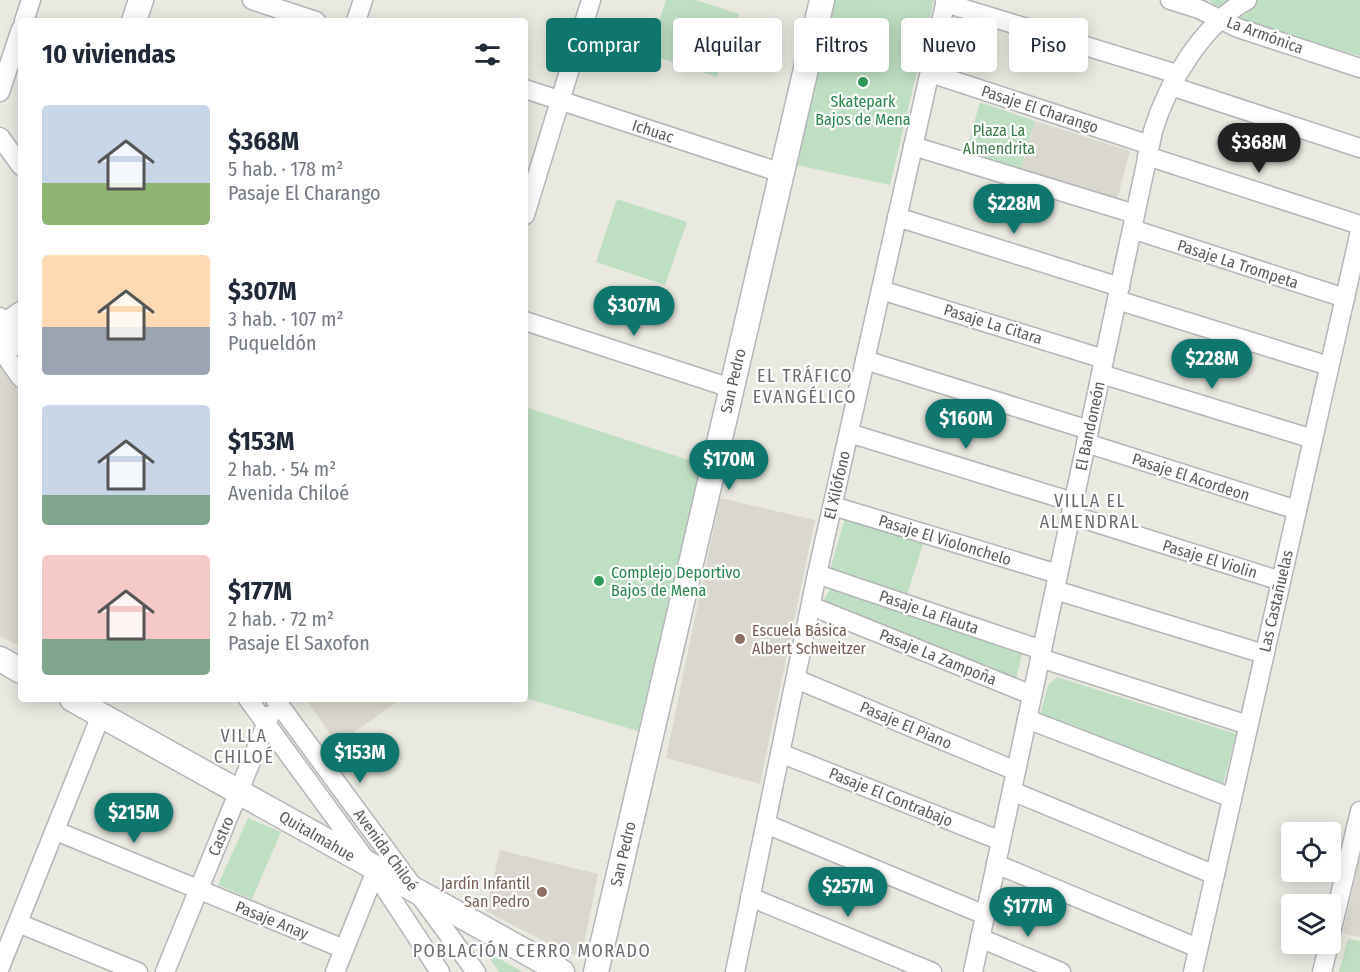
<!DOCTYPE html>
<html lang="es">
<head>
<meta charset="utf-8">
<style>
	:root { --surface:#fff; --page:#f2f2f3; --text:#1f2937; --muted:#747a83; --accent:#0f766e }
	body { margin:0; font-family:"Fira Sans Condensed",sans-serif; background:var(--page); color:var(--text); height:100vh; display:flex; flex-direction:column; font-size:22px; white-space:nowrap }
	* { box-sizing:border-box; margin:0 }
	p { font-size:20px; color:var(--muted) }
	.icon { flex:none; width:33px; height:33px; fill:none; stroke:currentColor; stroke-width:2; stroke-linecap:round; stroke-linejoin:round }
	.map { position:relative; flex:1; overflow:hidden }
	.drawer { position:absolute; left:18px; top:18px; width:510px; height:684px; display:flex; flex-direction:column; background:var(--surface); border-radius:6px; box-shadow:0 3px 15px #0003 }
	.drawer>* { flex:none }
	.top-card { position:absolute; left:546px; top:18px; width:570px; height:54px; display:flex; gap:12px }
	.fabs { position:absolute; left:1281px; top:822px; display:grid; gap:12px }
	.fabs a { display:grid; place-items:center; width:60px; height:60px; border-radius:6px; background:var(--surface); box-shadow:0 3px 15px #0003; font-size:30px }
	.price { position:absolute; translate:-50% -51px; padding:0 14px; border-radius:21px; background:var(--accent); color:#fff; font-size:20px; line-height:39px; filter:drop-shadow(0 2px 3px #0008) }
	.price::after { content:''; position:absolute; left:50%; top:36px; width:18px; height:14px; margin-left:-9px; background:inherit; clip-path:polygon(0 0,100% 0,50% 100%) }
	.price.active { background:#222; color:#fff }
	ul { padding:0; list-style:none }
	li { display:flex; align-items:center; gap:18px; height:150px; padding:0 24px }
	li span { display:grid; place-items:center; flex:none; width:168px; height:120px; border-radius:6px; color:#555 }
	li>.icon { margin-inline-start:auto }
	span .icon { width:72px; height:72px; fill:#fffc; stroke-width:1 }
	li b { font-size:26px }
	h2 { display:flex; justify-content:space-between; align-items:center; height:72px; padding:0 24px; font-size:26px }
	.tag { padding:0 21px; border-radius:6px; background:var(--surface); box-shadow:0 3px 15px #0003; font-size:21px; line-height:54px }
	.tag.active { background:var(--accent); color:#fff }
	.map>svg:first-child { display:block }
	.education { fill:#dad8ce }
	.green { fill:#bfdfc3 }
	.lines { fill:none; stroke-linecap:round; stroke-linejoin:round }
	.minor-casing { stroke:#b3b5b9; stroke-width:21 }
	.tertiary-casing { stroke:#b3b5b9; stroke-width:27 }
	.minor { stroke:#fff; stroke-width:18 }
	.tertiary { stroke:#fff; stroke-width:24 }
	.leisure-dot { fill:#2e9e5b; stroke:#fff; stroke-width:2 }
	.education-dot { fill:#8d6e63; stroke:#fff; stroke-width:2 }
	.labels { text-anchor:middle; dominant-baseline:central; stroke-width:4.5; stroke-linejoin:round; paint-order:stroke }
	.street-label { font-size:16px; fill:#595b5f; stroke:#fff }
	.leisure-label { font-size:16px; fill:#27864d; stroke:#fff }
	.park-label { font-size:16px; fill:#3c7b47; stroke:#fff }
	.education-label { font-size:16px; fill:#785e54; stroke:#fff; text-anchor:start }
	.neighbourhood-label { font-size:18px; letter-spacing:1.5px; fill:#6a6d71; stroke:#fff }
</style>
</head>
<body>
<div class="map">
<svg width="1360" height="972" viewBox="0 0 1360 972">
	<rect width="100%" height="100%" fill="#eae9e0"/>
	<!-- education -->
	<g class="education">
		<path d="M1035,121L1130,151L1116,203L1019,174Z"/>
		<path d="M0,364L21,393V647L0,636Z"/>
		<path d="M720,498L815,520L760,784L666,758Z"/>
		<path d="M306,699H401L337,744Z"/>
		<path d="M500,850L598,874L582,955L569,954L486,911Z"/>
		<path d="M1360,855V937L1343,933Z"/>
	</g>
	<!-- green -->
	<g class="green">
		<path d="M666,0H696L739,14L717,77L648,54Z"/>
		<path d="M832,0H934L890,185L792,164Z"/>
		<path d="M1208,0H1360V56L1240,21Z"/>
		<path d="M980,102L1035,121L1019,174L964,158Z"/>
		<path d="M617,199L687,222L665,285L596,262Z"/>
		<path d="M525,407L701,464L638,731L525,698Z"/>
		<path d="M845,518L925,538L907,595L830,570Z"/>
		<path d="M830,589L1023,650L1015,684L829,608L824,600Z"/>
		<path d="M1057,677L1236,734L1223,785L1040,716L1048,685Z"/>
		<path d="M248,818L281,832L252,899L218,885Z"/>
		<path d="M1348,939L1360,941V972H1339Z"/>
		<path d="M484,950L523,972H499Z"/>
	</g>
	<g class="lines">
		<!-- minor casing -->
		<g class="minor-casing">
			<g id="minor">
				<path d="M252,0L316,21"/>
				<path d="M1170,0L1199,9L1238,28L1360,68"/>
				<path d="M945,3L1177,74"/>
				<path d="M24,21L31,0"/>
				<path d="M356,21L363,0"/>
				<path d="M930,73L1150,145"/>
				<path d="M1171,86L1360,148"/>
				<path d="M525,89L782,173"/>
				<path d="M0,92L21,29"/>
				<path d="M0,137L21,166"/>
				<path d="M913,146L1135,214"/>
				<path d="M1147,156L1360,225"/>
				<path d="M525,215L591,0"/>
				<path d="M897,217L1120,287"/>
				<path d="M1132,229L1345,298"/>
				<path d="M881,290L1104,359"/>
				<path d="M1117,300L1329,366"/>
				<path d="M0,317L21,347"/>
				<path d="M525,321L731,388"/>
				<path d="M0,348L21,378"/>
				<path d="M865,360L1089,430"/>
				<path d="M1101,374L1313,439"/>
				<path d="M849,433L1073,502"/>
				<path d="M1086,443L1297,510"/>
				<path d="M833,506L1058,574"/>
				<path d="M1071,515L1281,581"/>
				<path d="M817,574L1042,650"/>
				<path d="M1055,590L1264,654"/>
				<path d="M811,606L1032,695"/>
				<path d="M1040,658L1248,725"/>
				<path d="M796,679L1016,771"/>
				<path d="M248,699L371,867L440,972"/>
				<path d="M275,699L476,972"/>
				<path d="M1027,719L1232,798"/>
				<path d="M780,753L1001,841"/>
				<path d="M1012,791L1215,875"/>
				<path d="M766,824L985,915"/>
				<path d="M56,831L344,949"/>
				<path d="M996,864L1198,948"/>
				<path d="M750,897L932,972"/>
				<path d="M18,923L138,972"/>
				<path d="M1330,937L1360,811"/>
				<path d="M980,938L1061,972"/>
				<path d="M0,967L101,715"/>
				<path d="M165,972L270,715"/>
				<path d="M335,972L375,873"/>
				<path d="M735,972L817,574L946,0"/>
				<path d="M973,972L1153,131C1167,84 1203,24 1247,0"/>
				<path d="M1193,972L1360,231"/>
				<path d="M1322,972L1329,944"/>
			</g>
		</g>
		<!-- tertiary casing -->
		<g class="tertiary-casing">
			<g id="tertiary">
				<path d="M134,21L141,0"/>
				<path d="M0,330L21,314"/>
				<path d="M0,659L21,671"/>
				<path d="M72,699L562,972"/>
				<path d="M596,972L822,0"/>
			</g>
		</g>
		<!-- minor -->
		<use href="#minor" class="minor"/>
		<!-- tertiary -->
		<use href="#tertiary" class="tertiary"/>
	</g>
	<!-- markers -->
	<g class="leisure-dot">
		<circle cx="863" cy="82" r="6"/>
		<circle cx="599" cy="581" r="6"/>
	</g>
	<g class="education-dot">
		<circle cx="740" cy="639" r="6"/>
		<circle cx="542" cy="892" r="6"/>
	</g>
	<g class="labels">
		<!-- street labels -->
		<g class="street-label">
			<text transform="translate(1265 35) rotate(20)">La Armónica</text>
			<text transform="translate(1040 109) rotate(18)">Pasaje El Charango</text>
			<text transform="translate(653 131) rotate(18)">Ichuac</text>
			<text transform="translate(1238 264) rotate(18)">Pasaje La Trompeta</text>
			<text transform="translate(993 324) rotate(17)">Pasaje La Citara</text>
			<text transform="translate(733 381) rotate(-77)">San Pedro</text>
			<text transform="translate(1090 426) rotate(-78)">El Bandoneón</text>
			<text transform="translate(1191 477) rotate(18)">Pasaje El Acordeon</text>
			<text transform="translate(837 485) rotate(-77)">El Xilófono</text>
			<text transform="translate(945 540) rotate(17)">Pasaje El Violonchelo</text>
			<text transform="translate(1210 559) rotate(17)">Pasaje El Violin</text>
			<text transform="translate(1276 601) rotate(-77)">Las Castañuelas</text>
			<text transform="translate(929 612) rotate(19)">Pasaje La Flauta</text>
			<text transform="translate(938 657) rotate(22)">Pasaje La Zampoña</text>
			<text transform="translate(906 725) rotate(23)">Pasaje El Piano</text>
			<text transform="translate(891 797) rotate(22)">Pasaje El Contrabajo</text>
			<text transform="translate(221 836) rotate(-67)">Castro</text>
			<text transform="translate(317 836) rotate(30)">Quitalmahue</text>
			<text transform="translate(386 850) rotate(54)">Avenida Chiloé</text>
			<text transform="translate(623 854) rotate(-77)">San Pedro</text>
			<text transform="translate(272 920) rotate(22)">Pasaje Anay</text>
		</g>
		<!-- leisure labels -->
		<g class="leisure-label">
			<text x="863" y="101">Skatepark<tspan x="863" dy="18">Bajos de Mena</tspan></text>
			<text x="611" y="572" text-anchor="start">Complejo Deportivo<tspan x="611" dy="18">Bajos de Mena</tspan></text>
		</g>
		<!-- park labels -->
		<g class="park-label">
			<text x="999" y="130">Plaza La<tspan x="999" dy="18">Almendrita</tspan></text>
		</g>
		<!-- education labels -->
		<g class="education-label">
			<text x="752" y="630">Escuela Básica<tspan x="752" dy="18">Albert Schweitzer</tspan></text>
			<text x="530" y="883" text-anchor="end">Jardín Infantil<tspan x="530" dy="18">San Pedro</tspan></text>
		</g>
		<!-- neighbourhood labels -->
		<g class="neighbourhood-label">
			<text x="805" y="376">EL TRÁFICO<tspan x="805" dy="21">EVANGÉLICO</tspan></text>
			<text x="1090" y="501">VILLA EL<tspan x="1090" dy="21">ALMENDRAL</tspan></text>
			<text x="244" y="736">VILLA<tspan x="244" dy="21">CHILOÉ</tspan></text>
			<text x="532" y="951">POBLACIÓN CERRO MORADO</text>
		</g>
	</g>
</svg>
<div class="fabs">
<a><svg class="icon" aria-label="locate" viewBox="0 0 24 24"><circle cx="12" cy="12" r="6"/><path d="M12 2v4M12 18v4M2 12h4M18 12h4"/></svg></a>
<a><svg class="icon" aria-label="layers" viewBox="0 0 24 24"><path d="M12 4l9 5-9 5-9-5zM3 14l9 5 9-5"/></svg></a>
</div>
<b class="price active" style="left:1259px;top:174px">$368M</b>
<b class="price" style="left:1014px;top:235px">$228M</b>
<b class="price" style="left:634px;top:337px">$307M</b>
<b class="price" style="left:1212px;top:390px">$228M</b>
<b class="price" style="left:966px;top:450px">$160M</b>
<b class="price" style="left:729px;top:491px">$170M</b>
<b class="price" style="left:360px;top:784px">$153M</b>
<b class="price" style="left:134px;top:844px">$215M</b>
<b class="price" style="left:848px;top:918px">$257M</b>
<b class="price" style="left:1028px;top:938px">$177M</b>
<div class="top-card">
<a class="tag active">Comprar</a>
<a class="tag">Alquilar</a>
<a class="tag">Filtros</a>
<a class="tag">Nuevo</a>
<a class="tag">Piso</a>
</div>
<section class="drawer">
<h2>10 viviendas<svg class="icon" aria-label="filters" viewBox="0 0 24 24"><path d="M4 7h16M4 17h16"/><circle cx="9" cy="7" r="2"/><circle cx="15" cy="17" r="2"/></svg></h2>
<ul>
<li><span style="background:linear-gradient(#c9d6e8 65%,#8fb573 0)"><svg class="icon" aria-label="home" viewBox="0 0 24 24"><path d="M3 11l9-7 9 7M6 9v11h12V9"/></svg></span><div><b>$368M</b><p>5 hab. · 178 m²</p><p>Pasaje El Charango</p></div></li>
<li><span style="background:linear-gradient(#ffd9b3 60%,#9aa5b1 0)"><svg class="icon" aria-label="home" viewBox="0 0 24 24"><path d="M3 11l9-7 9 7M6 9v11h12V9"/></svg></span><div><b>$307M</b><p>3 hab. · 107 m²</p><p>Puqueldón</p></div></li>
<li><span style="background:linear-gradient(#c9d6e8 75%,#7fa58c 0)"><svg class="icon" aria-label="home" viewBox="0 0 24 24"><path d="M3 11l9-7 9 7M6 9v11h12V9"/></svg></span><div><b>$153M</b><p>2 hab. · 54 m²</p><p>Avenida Chiloé</p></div></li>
<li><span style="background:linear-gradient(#f6c9c9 70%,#7fa58c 0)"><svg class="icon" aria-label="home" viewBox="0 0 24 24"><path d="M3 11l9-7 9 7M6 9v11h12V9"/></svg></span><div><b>$177M</b><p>2 hab. · 72 m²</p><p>Pasaje El Saxofon</p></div></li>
</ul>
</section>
</div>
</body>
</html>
